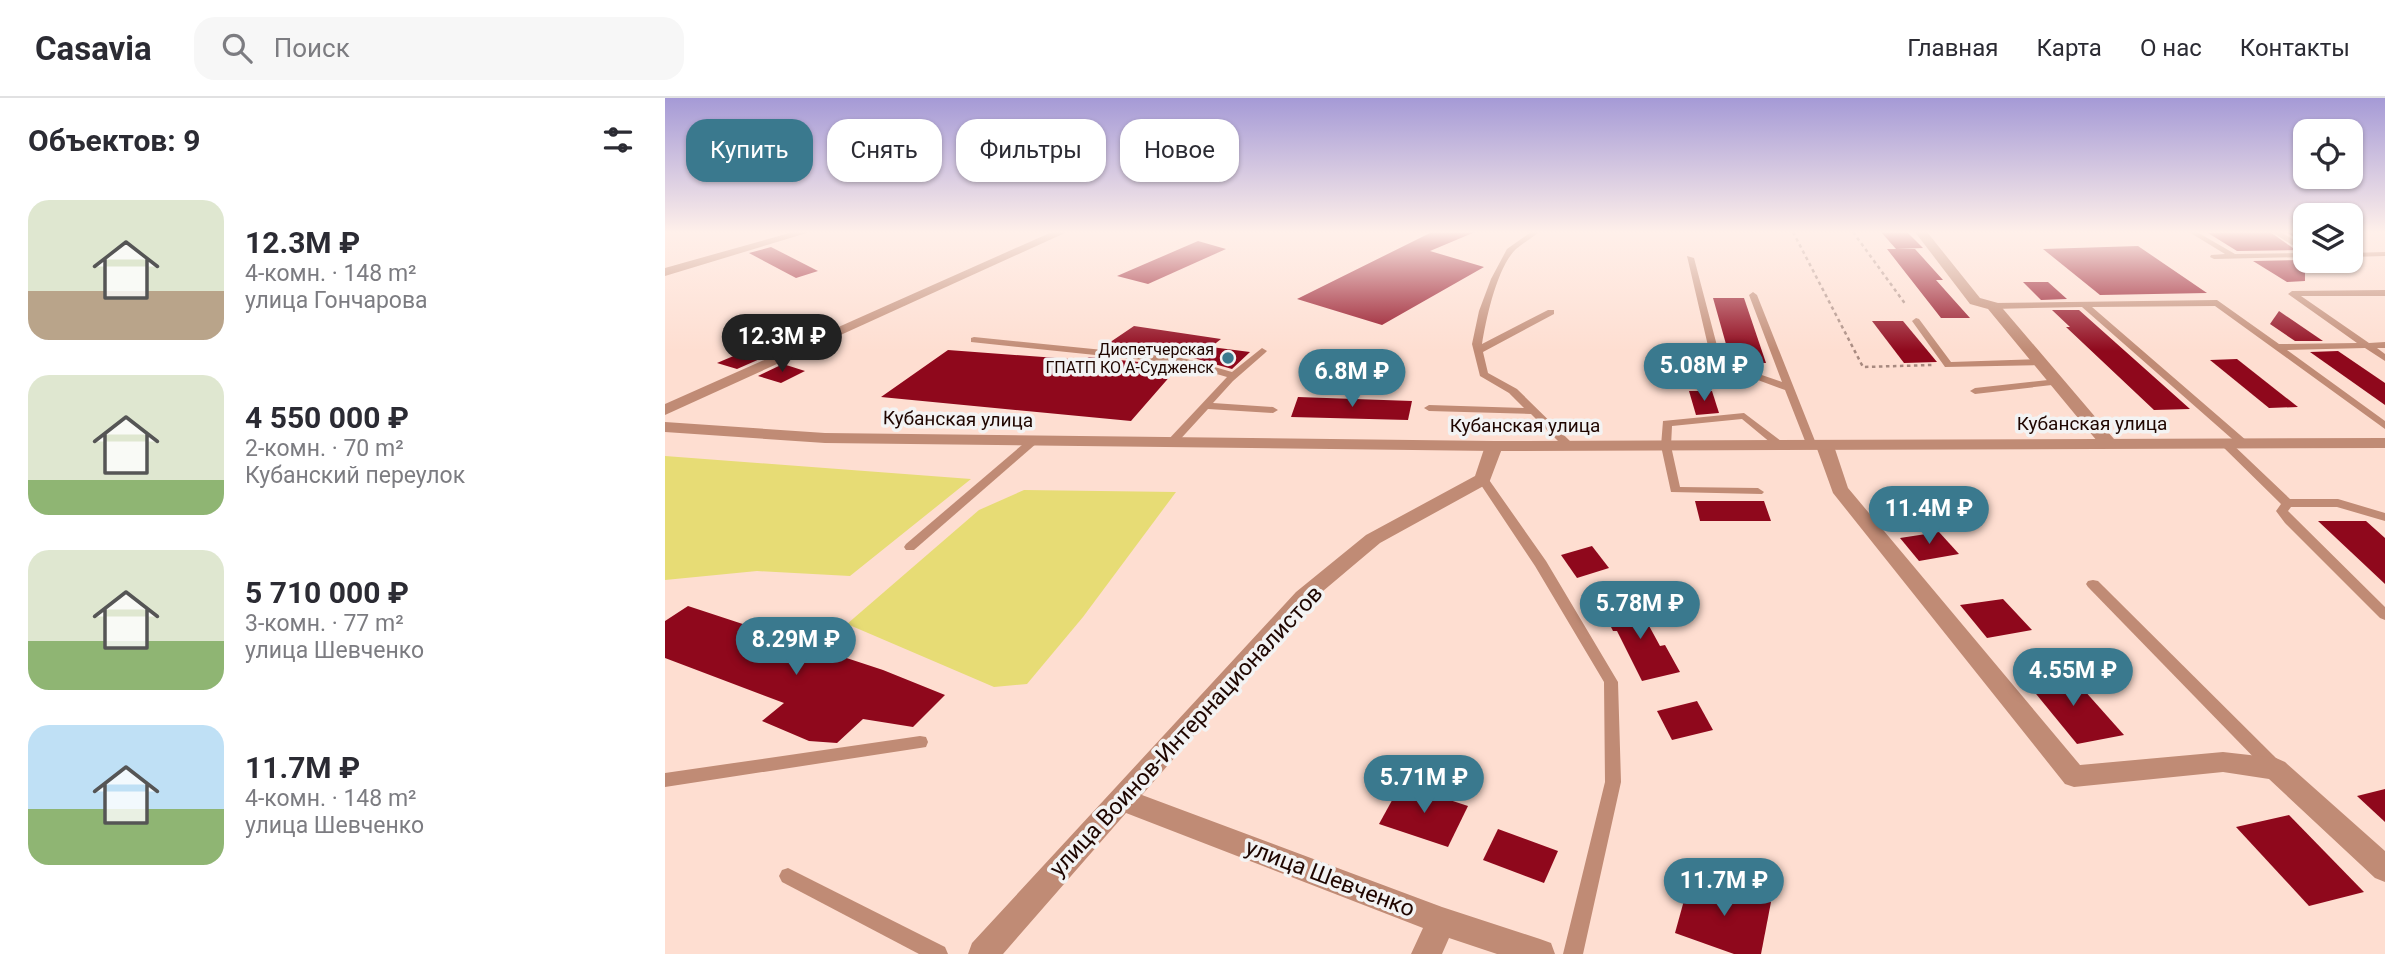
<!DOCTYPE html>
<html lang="ru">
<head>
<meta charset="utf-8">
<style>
	:root { --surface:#fff; --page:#f7f7f7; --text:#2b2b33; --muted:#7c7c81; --line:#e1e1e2; --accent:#3a798e }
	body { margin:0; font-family:Roboto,sans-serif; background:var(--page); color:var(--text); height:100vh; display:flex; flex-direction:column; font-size:26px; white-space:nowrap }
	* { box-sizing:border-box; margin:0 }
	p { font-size:23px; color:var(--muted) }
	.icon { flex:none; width:38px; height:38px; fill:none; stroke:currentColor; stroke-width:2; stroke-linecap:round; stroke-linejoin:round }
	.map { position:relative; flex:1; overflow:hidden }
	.details { display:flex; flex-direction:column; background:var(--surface); width:665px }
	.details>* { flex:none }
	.hud { position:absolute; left:21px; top:21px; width:665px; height:63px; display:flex; gap:14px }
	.tools { position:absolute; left:1628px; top:21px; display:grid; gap:14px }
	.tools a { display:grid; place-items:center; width:70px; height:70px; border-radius:14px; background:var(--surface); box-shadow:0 2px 5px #0004; font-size:35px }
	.price { position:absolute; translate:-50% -60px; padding:0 16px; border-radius:24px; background:var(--accent); color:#fff; font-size:23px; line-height:46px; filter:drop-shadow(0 2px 4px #0008) }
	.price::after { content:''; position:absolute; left:50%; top:42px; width:21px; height:16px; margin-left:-10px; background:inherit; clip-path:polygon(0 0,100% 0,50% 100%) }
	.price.on { background:#222; color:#fff }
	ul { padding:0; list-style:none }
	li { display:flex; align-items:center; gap:21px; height:175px; padding:0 28px }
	li span { display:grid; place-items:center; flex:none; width:196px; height:140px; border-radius:21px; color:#555 }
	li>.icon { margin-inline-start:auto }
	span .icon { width:84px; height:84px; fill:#fffc; stroke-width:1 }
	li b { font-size:30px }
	h2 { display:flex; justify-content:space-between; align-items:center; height:84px; padding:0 28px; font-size:30px }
	.tag { padding:0 24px; border-radius:21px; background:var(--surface); box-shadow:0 2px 5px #0004; font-size:24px; line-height:63px }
	.tag.on { background:var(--accent); color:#fff }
	header { display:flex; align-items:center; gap:42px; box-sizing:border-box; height:98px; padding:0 35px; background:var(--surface); border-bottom:2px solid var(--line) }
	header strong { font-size:33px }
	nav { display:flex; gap:38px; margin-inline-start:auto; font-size:24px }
	.search { width:490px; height:63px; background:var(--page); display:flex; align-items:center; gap:18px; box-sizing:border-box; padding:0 24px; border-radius:21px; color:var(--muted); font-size:26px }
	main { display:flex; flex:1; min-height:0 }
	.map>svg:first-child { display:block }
	.green { fill:#e7dc75 }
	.building { fill:#8f081c }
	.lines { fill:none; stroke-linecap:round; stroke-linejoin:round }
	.path { stroke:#a7897f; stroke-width:2.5; stroke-dasharray:3.5 3.5; stroke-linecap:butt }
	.service { fill:#c08b75; fill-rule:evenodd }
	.minor { fill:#c08b75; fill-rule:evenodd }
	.tertiary { fill:#c08b75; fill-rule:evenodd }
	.poi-dot { fill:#3a798e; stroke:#f3f3f3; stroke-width:2.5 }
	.labels { text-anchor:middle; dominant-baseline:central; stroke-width:7; stroke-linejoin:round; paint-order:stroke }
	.far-poi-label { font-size:16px; fill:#1f0600; stroke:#f3f3f3; text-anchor:end }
	.street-label { font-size:19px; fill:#1f0600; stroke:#f3f3f3 }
	.near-street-label { font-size:23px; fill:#1f0600; stroke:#f3f3f3 }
</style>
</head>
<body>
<header>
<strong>Casavia</strong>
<div class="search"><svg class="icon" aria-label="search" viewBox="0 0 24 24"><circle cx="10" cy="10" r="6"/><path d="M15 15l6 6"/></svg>Поиск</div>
<nav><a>Главная</a><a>Карта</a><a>О нас</a><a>Контакты</a></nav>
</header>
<main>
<section class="details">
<h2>Объектов: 9<svg class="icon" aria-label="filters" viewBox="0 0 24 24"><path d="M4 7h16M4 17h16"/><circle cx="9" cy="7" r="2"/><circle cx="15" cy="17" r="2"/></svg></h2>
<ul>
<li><span style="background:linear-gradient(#dfe7d0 65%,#b9a48a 0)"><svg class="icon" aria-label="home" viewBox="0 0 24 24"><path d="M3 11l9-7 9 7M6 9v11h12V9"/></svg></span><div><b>12.3M ₽</b><p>4-комн. · 148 m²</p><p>улица Гончарова</p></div></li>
<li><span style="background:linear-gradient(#dfe7d0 75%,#8fb573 0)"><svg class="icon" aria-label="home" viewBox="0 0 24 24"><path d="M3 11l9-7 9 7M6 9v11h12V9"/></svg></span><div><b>4 550 000 ₽</b><p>2-комн. · 70 m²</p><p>Кубанский переулок</p></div></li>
<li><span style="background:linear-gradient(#dfe7d0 65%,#8fb573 0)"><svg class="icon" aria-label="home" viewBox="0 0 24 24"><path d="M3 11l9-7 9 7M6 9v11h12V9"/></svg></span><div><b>5 710 000 ₽</b><p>3-комн. · 77 m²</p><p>улица Шевченко</p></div></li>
<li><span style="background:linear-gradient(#bfe0f5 60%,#8fb573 0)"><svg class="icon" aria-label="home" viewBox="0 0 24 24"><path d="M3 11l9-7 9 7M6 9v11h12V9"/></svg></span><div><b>11.7M ₽</b><p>4-комн. · 148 m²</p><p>улица Шевченко</p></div></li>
</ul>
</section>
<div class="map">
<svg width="1720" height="856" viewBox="0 0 1720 856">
	<rect width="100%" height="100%" fill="#feded1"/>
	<!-- green -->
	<g class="green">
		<path d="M0,358L306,381L185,478L92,473L0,482Z"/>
		<path d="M359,392L511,394L418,519L362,586L329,589L182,526L314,412Z"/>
	</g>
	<!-- building -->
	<g class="building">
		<path d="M767,134H810L765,153L819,169L717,227L632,201Z"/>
		<path d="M1216,134H1242L1258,150L1231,151Z"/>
		<path d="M1605,134L1628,150L1637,144L1621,134H1640V152L1572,153L1543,135Z"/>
		<path d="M533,143L561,151L483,186L452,178Z"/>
		<path d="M1473,148L1542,195L1435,197L1378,151Z"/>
		<path d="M106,149L153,173L131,180L84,155Z"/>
		<path d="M1222,151H1250L1278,182H1271L1305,220H1276Z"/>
		<path d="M1640,162V183L1622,184L1588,163Z"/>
		<path d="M1358,184H1383L1402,201L1376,202Z"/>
		<path d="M1048,200H1079L1101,265L1066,264Z"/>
		<path d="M1387,212H1414L1525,311L1489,312L1401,229H1405Z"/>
		<path d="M1614,213L1658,243H1630L1605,226Z"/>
		<path d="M1207,223H1238L1272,264L1239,265Z"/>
		<path d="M469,228L556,241L546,249L585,254L567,271L518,257L438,249Z"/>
		<path d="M283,252L419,262L424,259L514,268L466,323L216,299Z"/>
		<path d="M1673,253L1720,285V307L1645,254Z"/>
		<path d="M78,254L97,260L72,271L52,265Z"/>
		<path d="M1572,261L1633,309L1604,310L1545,262Z"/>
		<path d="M118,266L140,273L116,285L93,278Z"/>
		<path d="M1024,293H1047L1054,315L1031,317Z"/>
		<path d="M633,299L747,303L743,322L626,319Z"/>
		<path d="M1030,403H1099L1106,423H1035Z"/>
		<path d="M1653,423H1701L1720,440V486Z"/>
		<path d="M1274,434L1294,456L1254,463L1235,440Z"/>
		<path d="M927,448L944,470L912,480L896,457Z"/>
		<path d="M1338,501L1367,532L1322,540L1295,507Z"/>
		<path d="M970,502L995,548L1000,547L1015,574L977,583L952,533H948L936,509Z"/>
		<path d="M23,508L218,572L280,597L248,629L198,621L172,645L144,643L97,623L119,605L0,560V523Z"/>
		<path d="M1402,573L1459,637L1412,646L1358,580Z"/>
		<path d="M1032,603L1048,632L1007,642L992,613Z"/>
		<path d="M736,686L803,708L783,749L714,726Z"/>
		<path d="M1720,691V724L1692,698Z"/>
		<path d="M1624,717L1699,794L1644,808L1571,729Z"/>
		<path d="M833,731L893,753L879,785L818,762Z"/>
		<path d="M1026,777L1106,804L1096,856H1069L1010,835Z"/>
	</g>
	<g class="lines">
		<!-- path -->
		<g class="path">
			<path d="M1128,134L1198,269L1267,267"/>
			<path d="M1188,134L1241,207"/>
		</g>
		<!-- service -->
		<g class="service">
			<path d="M866,134H874C867,140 858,145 851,151C832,169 821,221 817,246L883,212H889V216L818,254L823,275L852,291L908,346L909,348L908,350H900L866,316L764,313L759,310L764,307L859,310L844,295L815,278L807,246L814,213L826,181L842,151Z"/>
			<path d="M1524,134H1532L1570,156L1640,155V159L1549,161L1545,159L1546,157L1560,156Z"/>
			<path d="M1607,134H1616L1634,145L1627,147Z"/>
			<path d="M1720,154V158L1685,159V155Z"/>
			<path d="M1022,158L1029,160L1056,263L1117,284L1084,197L1088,194L1092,197L1152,348L1151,350H1143L1142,348L1120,292L1047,265Z"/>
			<path d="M1720,192V198H1636L1704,245L1720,244V250H1712L1720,256V263L1700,250L1622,252L1720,323V331L1550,208L1427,209L1582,343L1583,345L1582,347H1574L1417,209L1328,211L1324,208L1328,205L1552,202L1614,246L1692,245L1623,196L1627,193Z"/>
			<path d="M1251,220L1254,221L1286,264L1375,261L1380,264L1375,267L1280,269L1247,223Z"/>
			<path d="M309,239L518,260L567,274L597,250L602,253L600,255L568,283L548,305L608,309L613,312L608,315L543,311L510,347L506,348L501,345L502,343L562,279L517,266L306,244V240Z"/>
			<path d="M1392,281L1396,282V286L1310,296L1305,293L1310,290Z"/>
			<path d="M1079,315L1120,346L1121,348L1120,350H1112L1077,321L1007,328L1006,348L1015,389L1093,390L1099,394L1097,396L1006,394L996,348L998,323Z"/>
			<path d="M368,340L372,341L373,343L372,345L249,452H241L239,449L241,446L364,341Z"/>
			<path d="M1560,342L1564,343L1625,401H1673L1720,415V423L1672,409H1626L1623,413L1720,509V522L1715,520L1620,425L1611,413L1616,406L1556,347L1555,345L1556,343Z"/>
			<path d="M818,378L822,379L881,463L953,584L956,684L918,856H898L940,684L939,584L870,468L812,381Z"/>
			<path d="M1428,482L1433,483L1614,663L1616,668L1614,673L1608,675L1602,673L1423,489L1421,486L1423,483Z"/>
			<path d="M255,638L261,639L263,644L261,649L255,650L0,689V675Z"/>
			<path d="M123,770L280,849L283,856H254L117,784L114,778L117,772Z"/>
		</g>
		<!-- minor -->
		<g class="minor">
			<path d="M128,134H145L0,178V170Z"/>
			<path d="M387,134H402L0,317V306Z"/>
			<path d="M1250,134H1262L1315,200L1333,205L1449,341L1452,345L1449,349H1437L1323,211L1305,206Z"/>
			<path d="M829,343L838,348L824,385L715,445L645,504L477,697L777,809L875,841L886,845L890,856H832L784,840L777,856H746L758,830L461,715L338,856H303L307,845L631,494L701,437L810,378L820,348Z"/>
			<path d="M1160,343L1169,348L1183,390L1415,667L1558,654L1611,660L1620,664L1720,753V784L1710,780L1604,681L1558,674L1409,689L1400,686L1168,395L1151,348Z"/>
		</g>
		<!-- tertiary -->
		<path class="tertiary" d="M0,324L160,335L829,343L1720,340V350L829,353L160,345L0,334Z"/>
	</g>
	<!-- sky -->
	<linearGradient id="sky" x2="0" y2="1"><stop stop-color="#a59ad6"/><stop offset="0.53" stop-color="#fff0ea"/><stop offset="1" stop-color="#fff0ea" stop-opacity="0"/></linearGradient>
	<rect width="1720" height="253" fill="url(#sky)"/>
	<!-- markers -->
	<circle class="poi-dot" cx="563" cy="260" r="7"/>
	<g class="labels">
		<!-- far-poi labels -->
		<g class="far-poi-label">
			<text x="549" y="251">Диспетчерская<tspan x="549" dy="18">ГПАТП КО А-Судженск</tspan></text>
		</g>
		<!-- street labels -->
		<g class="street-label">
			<text transform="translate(293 321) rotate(1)">Кубанская улица</text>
			<text x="1427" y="325">Кубанская улица</text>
			<text x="860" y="327">Кубанская улица</text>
		</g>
		<!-- near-street labels -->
		<g class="near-street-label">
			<text transform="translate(521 633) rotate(-47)">улица Воинов-Интернационалистов</text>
			<text transform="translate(665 780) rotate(21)">улица Шевченко</text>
		</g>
	</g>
</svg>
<div class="tools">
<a><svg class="icon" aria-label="locate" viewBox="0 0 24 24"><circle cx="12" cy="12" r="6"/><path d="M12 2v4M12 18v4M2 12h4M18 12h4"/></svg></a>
<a><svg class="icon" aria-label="layers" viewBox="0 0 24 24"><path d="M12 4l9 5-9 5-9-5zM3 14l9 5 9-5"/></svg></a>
</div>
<b class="price on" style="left:117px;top:276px">12.3M ₽</b>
<b class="price" style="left:1039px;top:305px">5.08M ₽</b>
<b class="price" style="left:687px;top:311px">6.8M ₽</b>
<b class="price" style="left:1264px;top:448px">11.4M ₽</b>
<b class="price" style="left:975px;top:543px">5.78M ₽</b>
<b class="price" style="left:131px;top:579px">8.29M ₽</b>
<b class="price" style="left:1408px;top:610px">4.55M ₽</b>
<b class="price" style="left:759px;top:717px">5.71M ₽</b>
<b class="price" style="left:1059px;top:820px">11.7M ₽</b>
<div class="hud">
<a class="tag on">Купить</a>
<a class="tag">Снять</a>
<a class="tag">Фильтры</a>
<a class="tag">Новое</a>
</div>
</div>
</main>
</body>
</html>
